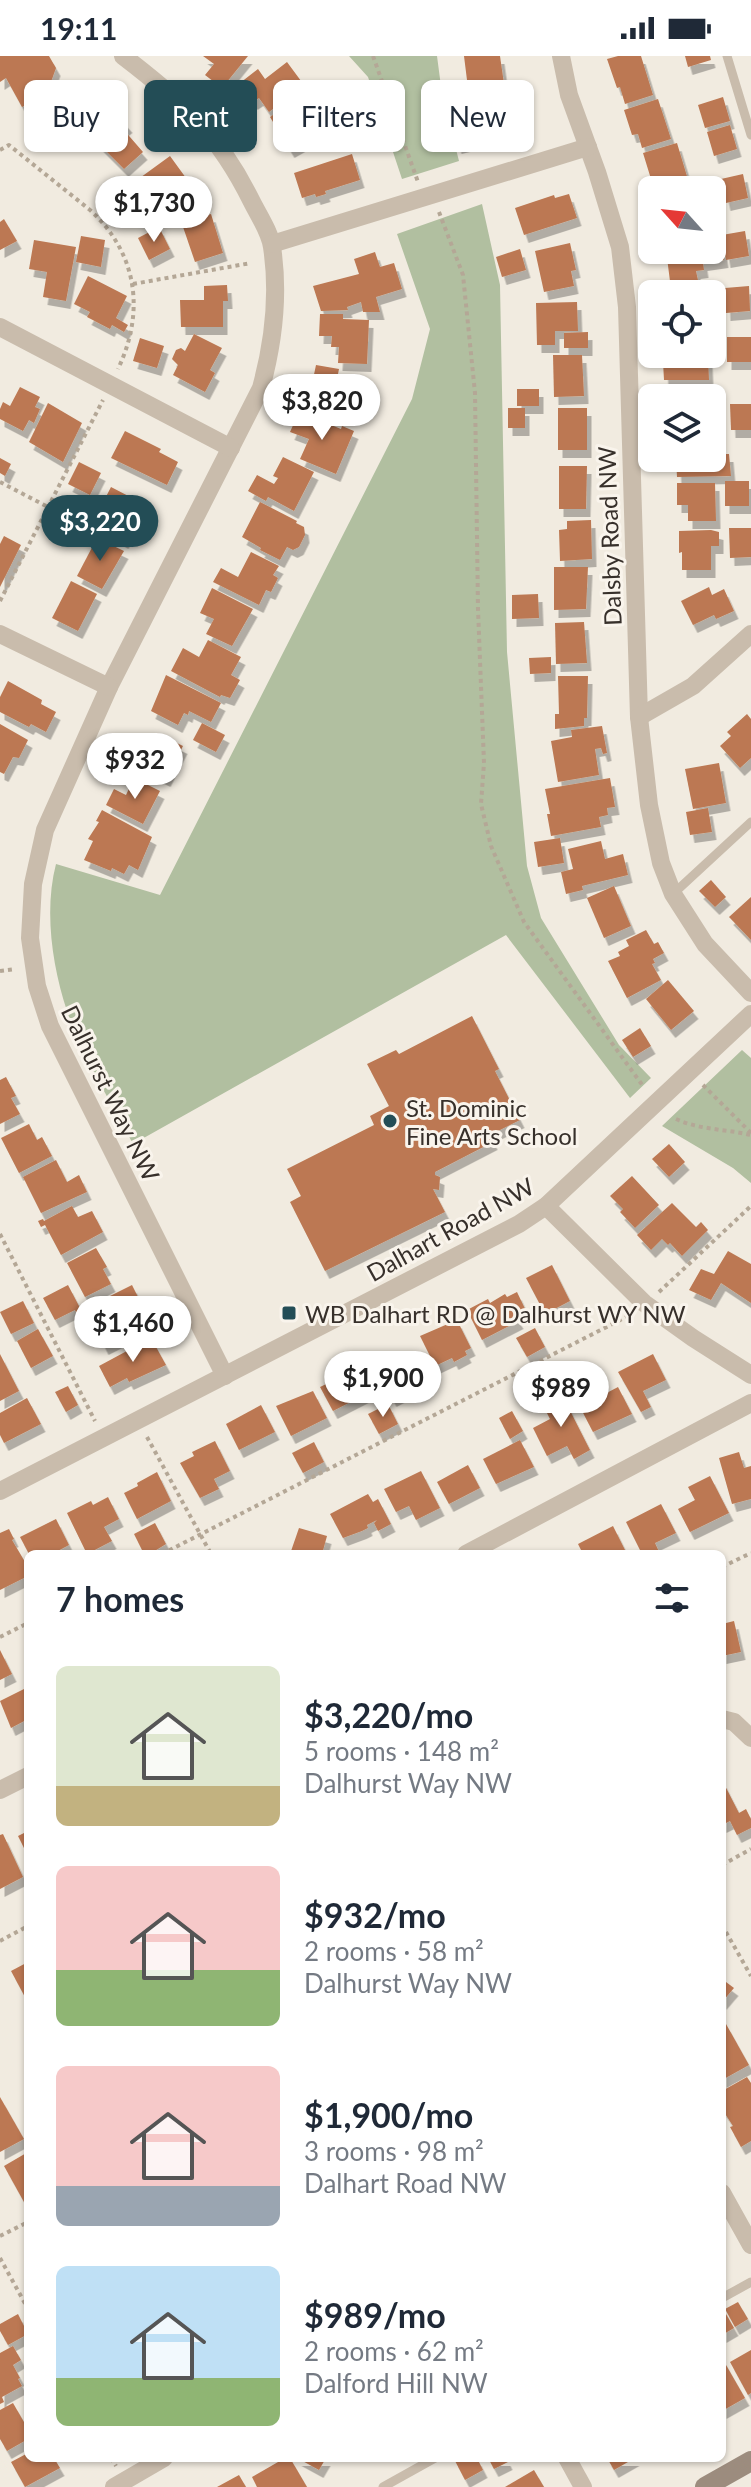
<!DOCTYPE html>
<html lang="en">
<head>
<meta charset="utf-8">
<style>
	:root { --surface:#fff; --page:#f6f6f7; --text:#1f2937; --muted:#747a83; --accent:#234d56 }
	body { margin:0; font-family:Lato,sans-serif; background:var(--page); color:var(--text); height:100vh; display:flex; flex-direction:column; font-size:30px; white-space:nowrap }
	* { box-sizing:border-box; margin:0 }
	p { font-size:26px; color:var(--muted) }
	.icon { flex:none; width:44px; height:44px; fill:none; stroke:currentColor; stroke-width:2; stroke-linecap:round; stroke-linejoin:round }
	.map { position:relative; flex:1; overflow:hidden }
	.sheet { position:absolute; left:24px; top:1494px; width:702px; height:912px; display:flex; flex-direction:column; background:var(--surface); border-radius:12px; box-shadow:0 2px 6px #0004 }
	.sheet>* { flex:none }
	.top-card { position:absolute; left:24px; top:24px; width:704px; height:72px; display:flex; gap:16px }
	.needle { width:52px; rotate:297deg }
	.fabs { position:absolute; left:638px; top:120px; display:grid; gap:16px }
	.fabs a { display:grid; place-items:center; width:88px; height:88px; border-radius:12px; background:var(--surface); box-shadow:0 2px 6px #0004; font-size:40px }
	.price { position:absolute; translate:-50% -68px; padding:0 18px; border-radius:28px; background:#fff; color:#222; font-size:26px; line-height:52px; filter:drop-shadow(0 2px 4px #0008) }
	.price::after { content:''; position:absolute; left:50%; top:48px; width:24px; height:18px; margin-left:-12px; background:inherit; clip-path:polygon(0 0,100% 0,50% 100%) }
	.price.on { background:var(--accent); color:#fff }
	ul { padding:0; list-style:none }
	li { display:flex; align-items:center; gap:24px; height:200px; padding:0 32px }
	li span { display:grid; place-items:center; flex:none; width:224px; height:160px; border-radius:12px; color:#555 }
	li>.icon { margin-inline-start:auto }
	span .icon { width:96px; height:96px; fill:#fffc; stroke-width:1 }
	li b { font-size:34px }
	h2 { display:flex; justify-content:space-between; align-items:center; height:96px; padding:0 32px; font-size:34px }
	.chip { padding:0 28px; border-radius:12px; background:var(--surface); box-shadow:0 2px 6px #0004; font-size:28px; line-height:72px }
	.chip.on { background:var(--accent); color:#fff }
	.status { display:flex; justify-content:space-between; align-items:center; height:56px; padding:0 40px; background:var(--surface); direction:ltr }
	.status svg { height:22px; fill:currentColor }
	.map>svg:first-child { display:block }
	.green { fill:#b1bfa0 }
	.building { fill:#bc7852; filter:url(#shadow) }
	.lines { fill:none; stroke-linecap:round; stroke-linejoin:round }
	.path { stroke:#b4a796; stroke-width:4; stroke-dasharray:4 4; stroke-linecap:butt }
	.lane { stroke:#c9bcac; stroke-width:9 }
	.street { stroke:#c9bcac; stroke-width:18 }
	.secondary { stroke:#9c8c7e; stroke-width:20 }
	.poi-dot { fill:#234d56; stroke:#f9f4ec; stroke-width:3 }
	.labels { text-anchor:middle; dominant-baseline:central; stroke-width:6; stroke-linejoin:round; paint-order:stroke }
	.street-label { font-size:24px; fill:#37302b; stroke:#f9f4ec }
	.poi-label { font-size:24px; fill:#37302b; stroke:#f9f4ec; text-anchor:start }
</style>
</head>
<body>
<div class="status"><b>19:11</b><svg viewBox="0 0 49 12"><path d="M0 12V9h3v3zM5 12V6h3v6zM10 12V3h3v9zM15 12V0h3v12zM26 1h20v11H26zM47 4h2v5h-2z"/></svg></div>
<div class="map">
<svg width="751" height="2431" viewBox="0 0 751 2431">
	<defs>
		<filter id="shadow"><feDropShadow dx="4.5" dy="8" stdDeviation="0" flood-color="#0004"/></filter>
	</defs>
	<rect width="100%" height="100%" fill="#f1ebe0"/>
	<!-- green -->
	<g class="green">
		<path d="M349,0H437L442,38L459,105L402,123L368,21Z"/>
		<path d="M482,148L500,229L507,596L527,810L541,862L619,989L651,1022L630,1042L506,879L133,1088C112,1047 81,999 67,955C52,910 44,854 56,808L160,839L412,343L430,273L397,178Z"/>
		<path d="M742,994L751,1002V1127L733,1112L662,1070Z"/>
	</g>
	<!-- building -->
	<g class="building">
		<path d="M0,0H49L56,12L47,37L22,51L6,22L0,26Z"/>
		<path d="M203,0H248L222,32L205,19L214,8Z"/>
		<path d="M464,0H500L504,28L468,32Z"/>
		<path d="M618,0H641L653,39L625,48L620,31L617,32L607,3Z"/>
		<path d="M685,0H710L711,4L688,11Z"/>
		<path d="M287,6L304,29L269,56L259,42L253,46L240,27L258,13L265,23Z"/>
		<path d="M78,28H80L100,43L103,39L114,48L100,66L93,59L85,68L61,49Z"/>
		<path d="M503,34L504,38L519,34L525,56L518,58L522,75L457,90L451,66L475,58L471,42Z"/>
		<path d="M723,41L730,65L705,72L698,49Z"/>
		<path d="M658,43L671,83L642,92L638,78L632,79L624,54Z"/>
		<path d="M294,45L315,80L290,94L270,61Z"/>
		<path d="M336,50L349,70L329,83L316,62Z"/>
		<path d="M120,60L128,69L123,73L143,96L124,113L94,83Z"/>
		<path d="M730,69L737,93L714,100L707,76Z"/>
		<path d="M677,87L689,127L660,134L656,121L651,123L643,97Z"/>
		<path d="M352,98L360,124L325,135L326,138L316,141L315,138L302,142L294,117Z"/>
		<path d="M170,100L186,122L172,132L183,148L164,162L137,124Z"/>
		<path d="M743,118L748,142L726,147L721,123Z"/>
		<path d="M569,138L577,162L524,179L515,152L554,139L555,142Z"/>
		<path d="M211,158L223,197L195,206L182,168Z"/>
		<path d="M4,163L17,185L0,194V166Z"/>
		<path d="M159,171L170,193L149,204L138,182Z"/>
		<path d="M745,175L749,200L726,204L722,179Z"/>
		<path d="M81,180L105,184L101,211L76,206Z"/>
		<path d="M721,183L724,204L703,207L704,214L696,215L699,229L671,233L666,194H712V185Z"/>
		<path d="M34,184L76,191L66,245L43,241L47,216L29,213Z"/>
		<path d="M570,187L576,214L571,215L574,230L544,236L535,195Z"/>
		<path d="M520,193L526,214L502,221L496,201Z"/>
		<path d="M375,196L380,211L394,207L402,233L376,241L380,256H363L361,246L347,251L348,254L321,255L313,230L359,218L354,203Z"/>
		<path d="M88,220L127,240L116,262L128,269L124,276L112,269L110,273L87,261L90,256L74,248Z"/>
		<path d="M227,229L228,245H223V271H181L180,244H204V230Z"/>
		<path d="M749,230L750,255L726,257L725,232Z"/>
		<path d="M577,246L578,275H555V289H537L536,247Z"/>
		<path d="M320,258H343V263L369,264L367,308L338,307L339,291H331L332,280H319Z"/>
		<path d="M588,276V292H564V277Z"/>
		<path d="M194,278L222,292L210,314L215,317L205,336L173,319L178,309L172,303L176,294L181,292L185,295Z"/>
		<rect x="727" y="281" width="24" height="25"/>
		<path d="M140,282L164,290L157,312L133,305Z"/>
		<path d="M678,298H706V301H708L709,324H664L663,306L678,305Z"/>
		<path d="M553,299H582L584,340L554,341Z"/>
		<path d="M316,309L339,313L337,323L344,325L343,334L354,336L350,359L305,351L306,347H308Z"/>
		<path d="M20,331L40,341L35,351L40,353L34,367L29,364L23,375L0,363V353L3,346L10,350Z"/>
		<rect x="517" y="333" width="22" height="17"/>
		<rect x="677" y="333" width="29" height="9"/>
		<path d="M48,347L82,367L63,406L29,386Z"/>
		<path d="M730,348H751V374H731Z"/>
		<rect x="508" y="352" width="17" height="20"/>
		<rect x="558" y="352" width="29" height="42"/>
		<path d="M299,356L341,373L342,370L354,375L336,418L300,403L309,383L290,376Z"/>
		<path d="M125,375L161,393L159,396L178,406L167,429L111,402Z"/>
		<path d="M712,398H729L731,420L677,421L676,402H712Z"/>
		<path d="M283,401L314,416L294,455L268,441L266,445L248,435L257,419L274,428L278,422L273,420Z"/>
		<path d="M0,402L11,408L5,420L0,417Z"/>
		<path d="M79,406L101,417L90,439L68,428Z"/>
		<path d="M559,410H587L586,453H559Z"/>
		<rect x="725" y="425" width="24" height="25"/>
		<path d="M677,427H715L716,465H688V449H677Z"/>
		<path d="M111,431L138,445L130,457L136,461L124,485L92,468Z"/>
		<path d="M260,446L297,465L296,467L304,471L305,479L299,491L293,494L287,491L280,504L260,494L261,492L242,481Z"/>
		<path d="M591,464L592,503L560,505L559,474L567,473V465Z"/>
		<path d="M729,472H751V501L730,502Z"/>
		<path d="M711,474L719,476V490H711V514H682V496L679,497V475Z"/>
		<path d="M4,480L21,489L0,531V488Z"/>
		<path d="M97,482L124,495L102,533L77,520Z"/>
		<path d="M251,496L279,510L273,519L278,522L271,536L266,534L259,549L213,526L221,512L238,521Z"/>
		<path d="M554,511H588L586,553L554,554Z"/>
		<path d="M71,525L97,538L78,575L52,562Z"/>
		<path d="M709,531L712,539L724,533L734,555L716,563L714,559L693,569L681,545Z"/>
		<path d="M212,532L253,553L232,590L206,578L214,563L200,557Z"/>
		<path d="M538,538L539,562L512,563V539Z"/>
		<path d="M584,566L587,607L556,608L555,567Z"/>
		<path d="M208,584L241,601L231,619L240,624L230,642L221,639L220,641L171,615L183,592L199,601Z"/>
		<path d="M551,601V617L530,618L529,602Z"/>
		<path d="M166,619L221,647L211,666L189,655L188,659L184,657L178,669L151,655Z"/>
		<path d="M558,620H588L587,662H584V670L555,673V658H559Z"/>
		<path d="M8,625L42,644L41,648L56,656L46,676L31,668L29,671L0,656V641Z"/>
		<path d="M747,658L751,663V702L740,712L720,690L731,680L727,676Z"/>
		<path d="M202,667L225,679L216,696L193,684Z"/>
		<path d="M0,668L28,684L19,702L13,701L4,718L0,716Z"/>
		<path d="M602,670L607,697L603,698L601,692L595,693L599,719L558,726L551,685L572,681L571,674Z"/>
		<path d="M157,677L183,690L166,723L129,705L137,689L149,695Z"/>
		<path d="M719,707L726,747L693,753L685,713Z"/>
		<path d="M134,722L160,735L143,768L106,749L114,733L126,739Z"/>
		<path d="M610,722L615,751L607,752L608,759L599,761L601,771L551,780L547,758H550L545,733Z"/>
		<path d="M708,752L712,776L690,779L686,756Z"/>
		<path d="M102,754L152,781L138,814L129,809L124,818L112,812L111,815L84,804L93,785L88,783L99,766L96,765Z"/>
		<path d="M560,782L564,807L538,811L534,786Z"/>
		<path d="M601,785L605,803L623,798L628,819L582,830L583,834L566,838L561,816L573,813L568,793Z"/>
		<path d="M711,824L726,841L715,851L699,835Z"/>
		<path d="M614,830L631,870L604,882L587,842Z"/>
		<path d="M751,841V884L729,861Z"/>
		<path d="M646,874L654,888L658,886L664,897L653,903L655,907L652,908L661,924L627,942L608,905L620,900L618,896L629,890L626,884Z"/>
		<path d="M668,924L694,955L671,974L646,943Z"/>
		<path d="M472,960L499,1013L495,1015L520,1064L490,1079L493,1086L435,1116V1119L440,1121L439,1134L433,1133L445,1156L325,1215L290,1146L301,1140L287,1113L374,1069L370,1060L389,1050L367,1008L396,994L399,998Z"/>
		<path d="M640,972L651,990L633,1001L622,984Z"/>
		<path d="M6,1021L16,1040L11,1042L20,1058L0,1068V1024Z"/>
		<path d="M29,1068L37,1084L42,1081L52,1100L19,1117L1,1082Z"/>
		<path d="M669,1088L685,1106L669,1121L652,1103Z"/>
		<path d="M56,1104L67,1126L79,1119L87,1136L41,1157L23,1121Z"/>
		<path d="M632,1120L659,1149L635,1172L620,1156L623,1153L610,1140Z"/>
		<path d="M672,1147L696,1171L701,1166L708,1174L682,1200L670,1187L668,1189L662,1183L651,1194L637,1179Z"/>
		<path d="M72,1150L78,1161L92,1155L103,1176L61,1199L45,1169L41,1171L38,1165L43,1163L44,1165Z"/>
		<path d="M96,1192L107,1211L103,1213L111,1228L85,1241L67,1207Z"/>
		<path d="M728,1195L751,1208V1247L721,1227L711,1244L689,1234L701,1213L714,1218Z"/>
		<path d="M552,1209L570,1245L545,1258L526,1222Z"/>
		<path d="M68,1229L80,1252L109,1240L128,1279L104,1291L88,1258L79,1262L75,1254L55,1264L43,1242Z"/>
		<path d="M132,1229L141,1247L120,1258L110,1240Z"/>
		<path d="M517,1236L527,1257L517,1262L519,1265L482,1284L467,1254L488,1243L490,1247L505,1238L507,1241Z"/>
		<path d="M23,1245L34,1267L11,1278L0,1256Z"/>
		<path d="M457,1264L471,1292L465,1295L467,1299L454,1306L452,1302L435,1310L420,1280Z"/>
		<path d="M535,1272L545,1291L527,1301L516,1282Z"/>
		<path d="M38,1273L53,1300L31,1312L17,1285Z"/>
		<path d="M151,1282L166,1309L129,1326L127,1322L110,1331L99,1310Z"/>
		<path d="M389,1297L395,1309L415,1300L427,1325L392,1343L373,1306Z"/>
		<path d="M0,1298L19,1335L0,1345Z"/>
		<path d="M653,1298L666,1324L643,1335L651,1351L641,1356L618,1316Z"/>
		<path d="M360,1312L372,1335L333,1355L320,1331Z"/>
		<path d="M575,1315L586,1337L571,1345L560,1323Z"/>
		<path d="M68,1330L78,1349L66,1356L55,1336Z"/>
		<path d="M618,1331L632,1358L593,1376L580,1351Z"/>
		<path d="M313,1335L327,1362L291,1380L276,1350Z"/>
		<path d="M561,1337L590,1394L574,1403L567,1390L547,1400L533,1372L550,1363L542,1347Z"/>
		<path d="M27,1342L41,1368L4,1387L0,1379V1357Z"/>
		<path d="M388,1348L398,1368L379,1378L368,1358Z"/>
		<path d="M261,1349L275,1376L239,1394L226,1368Z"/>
		<path d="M512,1355L523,1375L510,1383L499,1362Z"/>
		<path d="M520,1384L534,1411L496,1428L483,1403Z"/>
		<path d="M215,1385L230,1415L214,1423L219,1433L200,1442L180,1407L194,1400L192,1396Z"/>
		<path d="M314,1386L324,1406L303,1417L292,1397Z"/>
		<path d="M739,1396L744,1412L751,1410V1443L732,1448L719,1402Z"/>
		<path d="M468,1409L480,1432L449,1448L437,1426Z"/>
		<path d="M421,1415L440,1452L416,1464L409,1450L396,1456L384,1433Z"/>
		<path d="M157,1416L171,1445L137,1463L124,1437L138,1430L137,1427Z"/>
		<path d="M710,1420L729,1457L690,1476L678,1453L695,1444L688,1431Z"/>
		<path d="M368,1438L373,1446L378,1443L391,1468L378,1475L374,1467L377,1464L367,1469L368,1472L362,1475L343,1482L330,1458Z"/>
		<path d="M108,1441L119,1463L104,1471L112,1485L87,1498L67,1457L91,1445L93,1449Z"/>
		<path d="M661,1448L676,1477L655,1487L660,1498H642L626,1466Z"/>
		<path d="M56,1463L69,1489L52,1498H29L20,1481Z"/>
		<path d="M155,1467L166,1488L153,1496L152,1494L144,1498L134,1478Z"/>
		<path d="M613,1470L626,1496L622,1498H583L578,1488Z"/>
		<path d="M299,1472L327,1480L322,1498H290Z"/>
		<path d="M9,1473L14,1483L12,1484L28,1511V1520L0,1534V1477Z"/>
		<path d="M734,1565L741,1596L722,1600V1568Z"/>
		<path d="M0,1594L12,1618L0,1624Z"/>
		<path d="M28,1631V1663L11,1672L0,1645Z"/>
		<path d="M722,1724L739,1757L746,1753L751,1763V1772L737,1779L730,1765L722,1769Z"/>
		<path d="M28,1775V1800L18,1780Z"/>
		<path d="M3,1778L23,1821L0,1833V1779Z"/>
		<path d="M28,1906V1940L25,1941L11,1915Z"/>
		<path d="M722,1923L734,1932L722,1946Z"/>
		<path d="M726,1968L749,2009L722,2024V1971Z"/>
		<path d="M747,2021L751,2027V2085L741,2091L730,2071L733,2070L722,2053V2035Z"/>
		<path d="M0,2041L24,2083L0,2096Z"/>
		<path d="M28,2096V2144L24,2146L4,2110Z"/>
		<path d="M738,2246L748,2263L735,2271L725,2253Z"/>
		<path d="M722,2251L734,2272L722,2279Z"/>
		<path d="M18,2258L28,2278L8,2289L0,2275V2268Z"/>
		<path d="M13,2290L21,2304L13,2309L20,2322L18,2323L22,2330L2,2341L4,2346L0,2348V2297Z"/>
		<path d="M751,2294V2337L748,2339L730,2306Z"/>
		<path d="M722,2302L745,2342L722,2355Z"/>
		<path d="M13,2347L28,2373V2383L7,2395L0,2383V2354Z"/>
		<path d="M28,2397V2402H54L60,2412L25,2431L11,2406Z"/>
		<path d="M285,2402H290L307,2431H257L252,2421Z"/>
		<path d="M297,2402H326L319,2414Z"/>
		<path d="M456,2402H477L483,2414L465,2424L454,2403Z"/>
		<path d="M488,2402H506L508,2406L494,2413Z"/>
		<path d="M607,2402H635L614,2414Z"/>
		<path d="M534,2414L544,2431H505Z"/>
		<path d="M239,2419L246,2431H217Z"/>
	</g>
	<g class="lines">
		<!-- path -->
		<g class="path">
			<path d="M373,0L418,126"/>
			<path d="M0,94L9,89L90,154C138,198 145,256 118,313"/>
			<path d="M439,156L463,219L475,337L478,553L484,707L481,748L491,790L524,866L643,1030"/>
			<path d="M133,228L251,207"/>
			<path d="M0,426L48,451"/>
			<path d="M0,545L103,344"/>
			<path d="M0,915L15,913"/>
			<path d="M703,1029L751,1077"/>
			<path d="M676,1063C700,1074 726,1073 751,1079"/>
			<path d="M0,1178L95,1365"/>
			<path d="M659,1236L751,1150"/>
			<path d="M147,1381L211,1498"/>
			<path d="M162,1498L630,1259"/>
			<path d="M722,1511L751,1497"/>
			<path d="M0,1581L28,1567"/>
			<path d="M722,1809L751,1793"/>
			<path d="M722,1869L751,1920"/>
			<path d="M0,1885L28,1870"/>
			<path d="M0,2180L28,2166"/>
			<path d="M0,2202L28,2253"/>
			<path d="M111,2402L116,2410"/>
		</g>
		<!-- lane -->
		<g class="lane">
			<path d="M727,0L751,79"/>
			<path d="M673,838L751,766"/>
			<path d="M722,2242L751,2226"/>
			<path d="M383,2431L435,2402"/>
		</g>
		<!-- street -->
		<g class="street">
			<path d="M123,0C183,46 218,77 252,146C259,160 270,176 272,191C279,237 273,288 261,332L109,631L45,774L33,828L30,882L37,930L50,970L225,1320"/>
			<path d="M561,0L569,39L597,116L620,191L627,251L639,661L649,749L661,807L673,838L705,888L751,937"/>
			<path d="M272,188L588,91"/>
			<path d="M0,271L231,392"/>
			<path d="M0,578L109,631"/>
			<path d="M639,661L693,630L751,578"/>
			<path d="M546,1150L644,1247L693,1282L751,1319"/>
			<path d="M0,1435L519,1168L546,1150L751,958"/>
			<path d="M466,1498L751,1347"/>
			<path d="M722,1663L734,1666L751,1682"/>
			<path d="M0,1734L28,1720"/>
			<path d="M722,2137L751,2189"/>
			<path d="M567,2402L583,2431"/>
			<path d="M114,2431L164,2402"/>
		</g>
		<!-- secondary -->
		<path class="secondary" d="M705,2431L751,2405"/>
	</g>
	<!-- markers -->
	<g class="poi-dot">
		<circle cx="390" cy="1065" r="8"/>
		<rect x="281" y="1249" width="16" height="16" rx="4"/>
	</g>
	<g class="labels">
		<!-- street labels -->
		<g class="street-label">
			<text transform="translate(609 480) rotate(-92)">Dalsby Road NW</text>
			<text transform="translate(111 1037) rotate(64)">Dalhurst Way NW</text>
			<text transform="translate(450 1173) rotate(-29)">Dalhart Road NW</text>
		</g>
		<!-- poi labels -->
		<g class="poi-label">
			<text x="406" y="1051">St. Dominic<tspan x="406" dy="28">Fine Arts School</tspan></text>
			<text x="305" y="1257">WB Dalhart RD @ Dalhurst WY NW</text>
		</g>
	</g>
</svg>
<div class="fabs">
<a><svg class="needle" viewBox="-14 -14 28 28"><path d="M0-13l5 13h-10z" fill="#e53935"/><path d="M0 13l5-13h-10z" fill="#747a83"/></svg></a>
<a><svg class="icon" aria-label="locate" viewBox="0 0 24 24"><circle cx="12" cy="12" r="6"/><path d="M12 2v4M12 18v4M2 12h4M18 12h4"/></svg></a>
<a><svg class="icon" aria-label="layers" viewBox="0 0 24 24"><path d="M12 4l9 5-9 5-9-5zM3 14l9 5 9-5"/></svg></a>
</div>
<b class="price" style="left:154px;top:188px">$1,730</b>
<b class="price" style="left:322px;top:386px">$3,820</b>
<b class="price on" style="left:100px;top:507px">$3,220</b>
<b class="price" style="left:135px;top:745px">$932</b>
<b class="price" style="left:133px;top:1308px">$1,460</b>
<b class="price" style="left:383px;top:1363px">$1,900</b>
<b class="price" style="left:561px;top:1373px">$989</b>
<div class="top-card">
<a class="chip">Buy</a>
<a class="chip on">Rent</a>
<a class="chip">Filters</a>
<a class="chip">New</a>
</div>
<section class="sheet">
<h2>7 homes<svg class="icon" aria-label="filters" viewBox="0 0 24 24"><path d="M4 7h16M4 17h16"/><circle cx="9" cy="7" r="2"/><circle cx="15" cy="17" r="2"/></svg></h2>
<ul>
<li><span style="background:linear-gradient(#dfe7d0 75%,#c2b280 0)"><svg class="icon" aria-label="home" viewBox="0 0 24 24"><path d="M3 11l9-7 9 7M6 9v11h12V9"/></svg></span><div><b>$3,220/mo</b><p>5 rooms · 148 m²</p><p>Dalhurst Way NW</p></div></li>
<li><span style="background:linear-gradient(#f6c9c9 65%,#8fb573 0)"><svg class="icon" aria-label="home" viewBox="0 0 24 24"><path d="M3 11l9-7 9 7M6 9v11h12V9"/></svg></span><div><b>$932/mo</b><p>2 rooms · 58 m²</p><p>Dalhurst Way NW</p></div></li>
<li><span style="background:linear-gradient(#f6c9c9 75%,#9aa5b1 0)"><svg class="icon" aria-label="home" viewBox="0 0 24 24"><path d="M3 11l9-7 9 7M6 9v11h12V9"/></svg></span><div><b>$1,900/mo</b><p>3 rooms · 98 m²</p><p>Dalhart Road NW</p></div></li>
<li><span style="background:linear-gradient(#bfe0f5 70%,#8fb573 0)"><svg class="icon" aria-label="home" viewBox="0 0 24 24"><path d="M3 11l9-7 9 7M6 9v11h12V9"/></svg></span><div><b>$989/mo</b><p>2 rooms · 62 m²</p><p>Dalford Hill NW</p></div></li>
</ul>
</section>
</div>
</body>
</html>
